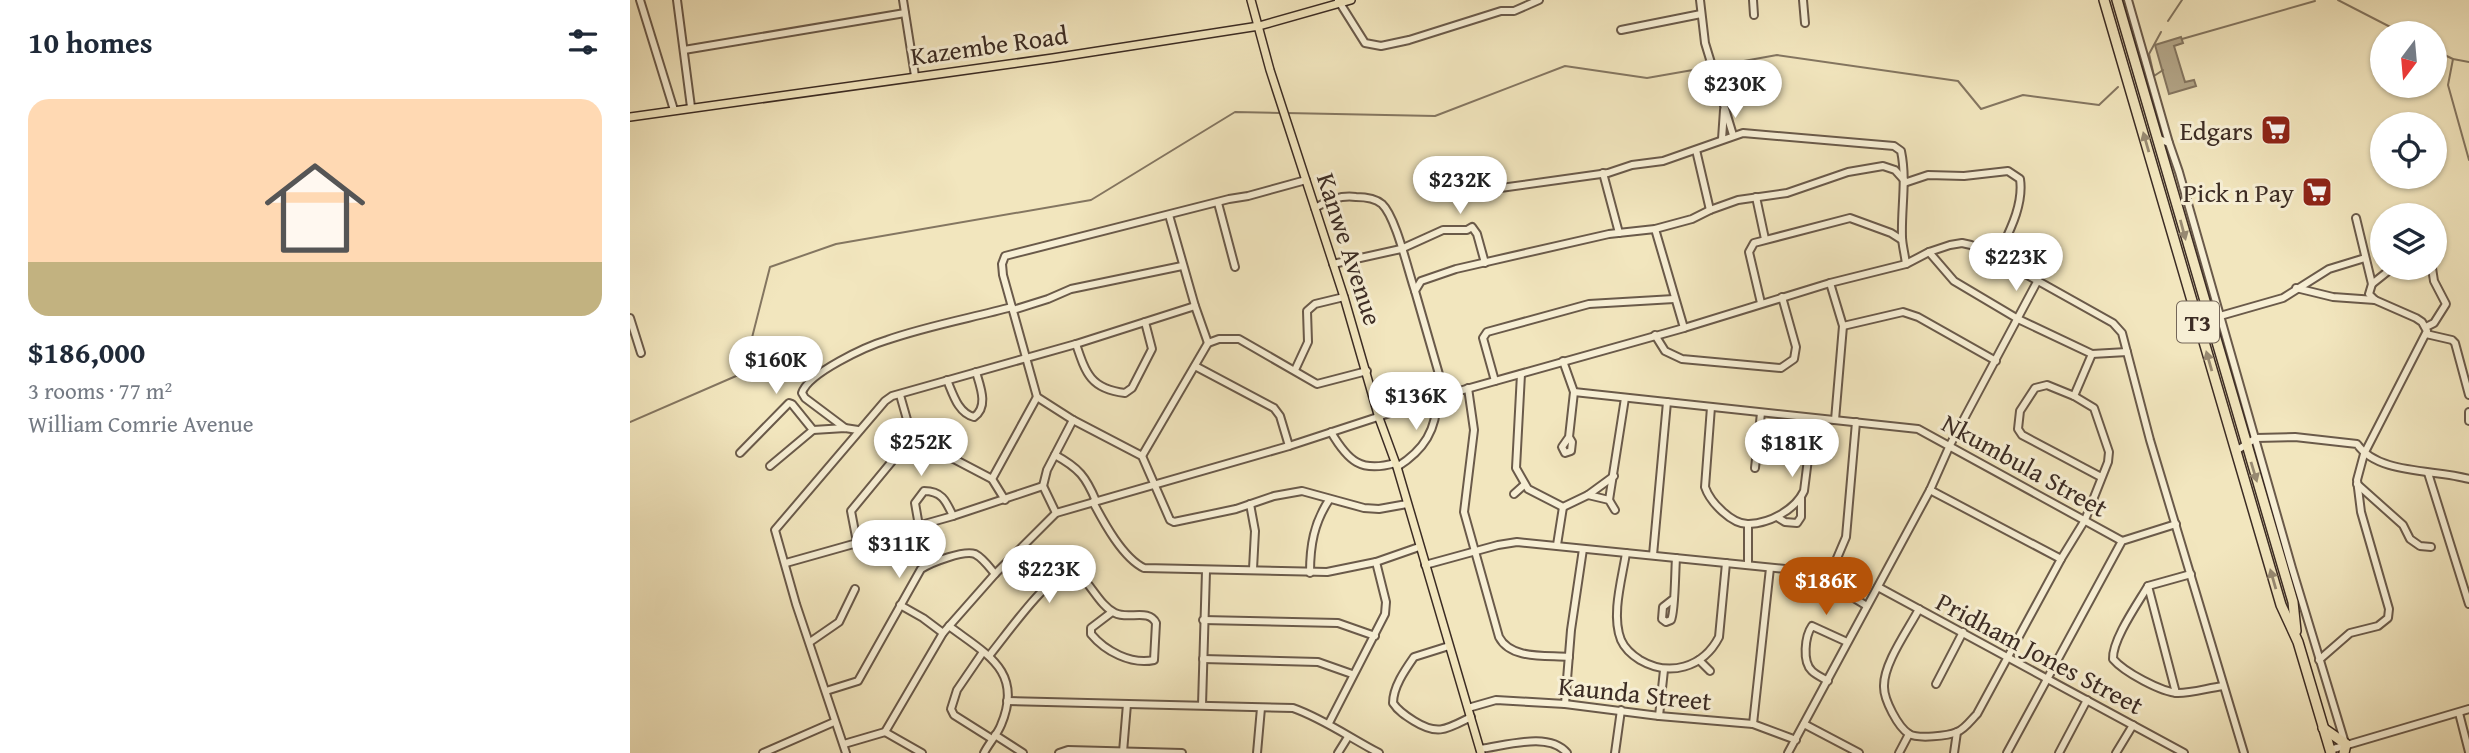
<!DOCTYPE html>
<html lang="en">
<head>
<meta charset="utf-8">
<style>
	:root { --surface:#fff; --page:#f6f6f7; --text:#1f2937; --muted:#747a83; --accent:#b45309 }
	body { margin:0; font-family:"Gentium Book Plus",serif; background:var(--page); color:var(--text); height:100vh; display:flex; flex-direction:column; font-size:26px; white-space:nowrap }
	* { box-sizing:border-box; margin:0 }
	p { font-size:23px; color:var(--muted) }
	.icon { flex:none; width:38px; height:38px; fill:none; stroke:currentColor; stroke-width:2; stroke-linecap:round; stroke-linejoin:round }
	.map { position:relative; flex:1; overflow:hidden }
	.drawer { display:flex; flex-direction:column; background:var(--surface); width:630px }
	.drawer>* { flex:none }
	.needle { width:46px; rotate:196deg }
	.controls { position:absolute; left:1740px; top:21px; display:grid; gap:14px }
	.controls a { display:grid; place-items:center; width:77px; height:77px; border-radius:50%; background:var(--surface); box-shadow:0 2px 5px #0004; font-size:35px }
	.price { position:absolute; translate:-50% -60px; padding:0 16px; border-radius:24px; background:#fff; color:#222; font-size:23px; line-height:46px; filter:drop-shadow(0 2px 4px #0008) }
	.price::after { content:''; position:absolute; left:50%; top:42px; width:21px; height:16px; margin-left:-10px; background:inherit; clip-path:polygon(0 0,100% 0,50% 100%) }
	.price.on { background:var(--accent); color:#fff }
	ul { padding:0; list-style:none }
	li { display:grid; align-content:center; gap:14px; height:371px; padding:0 28px }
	li span { display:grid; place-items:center; height:217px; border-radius:21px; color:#555 }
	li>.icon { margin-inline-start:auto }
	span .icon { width:126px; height:126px; fill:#fffc; stroke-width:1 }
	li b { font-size:30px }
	h2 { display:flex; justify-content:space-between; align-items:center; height:84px; padding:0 28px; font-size:30px }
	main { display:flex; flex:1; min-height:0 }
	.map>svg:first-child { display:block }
	.water { fill:#b4a78a; stroke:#847661; stroke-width:2 }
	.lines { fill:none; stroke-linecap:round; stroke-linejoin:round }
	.stream { stroke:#847661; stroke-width:2 }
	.minor-casing { stroke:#6a5a4a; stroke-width:10 }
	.major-casing { stroke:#3c2c24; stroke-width:10 }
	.highway-casing { stroke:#3c2c24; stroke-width:12 }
	.minor { stroke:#f7efd5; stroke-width:6 }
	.major { stroke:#f2e6be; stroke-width:7 }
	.highway { stroke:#f2e6be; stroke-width:9 }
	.oneway { fill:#978971 }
	.labels { text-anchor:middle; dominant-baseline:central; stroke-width:6; stroke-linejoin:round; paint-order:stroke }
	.shield { fill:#f7efd5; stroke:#746659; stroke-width:2 }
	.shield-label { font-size:24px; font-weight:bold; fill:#3c2c24 }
	.street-label { font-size:26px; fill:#3c2c24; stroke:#f7efd5 }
	.poi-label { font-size:26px; fill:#3c2c24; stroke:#f7efd5; text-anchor:end }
</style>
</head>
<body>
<main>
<section class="drawer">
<h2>10 homes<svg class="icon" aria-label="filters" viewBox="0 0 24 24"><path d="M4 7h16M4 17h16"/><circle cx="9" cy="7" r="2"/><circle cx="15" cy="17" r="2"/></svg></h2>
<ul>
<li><span style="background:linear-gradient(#ffd9b3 75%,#c2b280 0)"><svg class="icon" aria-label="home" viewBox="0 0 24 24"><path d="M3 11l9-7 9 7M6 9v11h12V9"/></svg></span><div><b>$186,000</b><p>3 rooms · 77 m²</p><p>William Comrie Avenue</p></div></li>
</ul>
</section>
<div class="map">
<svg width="1839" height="753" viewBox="0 0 1839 753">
	<rect width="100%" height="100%" fill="#f2e6be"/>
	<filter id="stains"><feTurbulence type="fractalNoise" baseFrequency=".00286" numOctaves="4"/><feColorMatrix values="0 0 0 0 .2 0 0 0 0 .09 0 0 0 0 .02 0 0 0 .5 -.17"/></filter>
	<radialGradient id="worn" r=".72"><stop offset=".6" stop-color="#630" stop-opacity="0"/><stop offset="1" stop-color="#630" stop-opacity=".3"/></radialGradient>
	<!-- water -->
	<path class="water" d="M1551,37L1553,43L1544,46L1555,82L1564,80L1566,86L1539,94L1525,45Z"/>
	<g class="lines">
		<!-- stream -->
		<g class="stream">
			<path d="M1708,0L1772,33"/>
			<path d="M1538,21L1552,0"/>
			<path d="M1531,32L1519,54L1524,76L1533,70"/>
			<path d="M1552,39L1685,1"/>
			<path d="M1804,50L1823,59L1839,62"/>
			<path d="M1823,59L1818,85L1839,160"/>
			<path d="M1086,66L1147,55L1328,81L1351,109L1393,95L1469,105L1488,87"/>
			<path d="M656,113L805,116L935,66L1017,78L1080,67"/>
			<path d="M0,422L113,373L140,267L206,244L461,200L605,112L650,113"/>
		</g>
		<!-- minor casing -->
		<g class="minor-casing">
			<g id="minor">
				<path d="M10,0L44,110"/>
				<path d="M47,0L61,107"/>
				<path d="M273,0L285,76"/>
				<path d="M708,0L735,43L751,46L779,40L871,11H884L909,0"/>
				<path d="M1070,0L1075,43L1103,135"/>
				<path d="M1123,0L1124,15"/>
				<path d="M1173,0L1175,23"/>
				<path d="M1498,0L1539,143"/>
				<path d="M991,30L1071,14"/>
				<path d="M54,50L275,13"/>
				<path d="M1092,139L1094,110"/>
				<path d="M1529,139L1539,143L1549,172L1662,568L1715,743"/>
				<path d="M1066,150L1080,210"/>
				<path d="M973,173L989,233"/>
				<path d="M676,180L618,196L599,199L375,256L372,264L373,275L407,397L443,420L512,456L540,520L544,522L606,509L644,496L672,491L734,508L749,509L777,504"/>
				<path d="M1274,183L1298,175L1334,176L1378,171L1390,179C1394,206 1378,234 1367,258"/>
				<path d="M813,196L978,173L1002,165L1033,161L1113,133L1264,146L1271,151C1277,180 1271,208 1272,237C1272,244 1275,255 1276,264"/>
				<path d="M1126,197L1135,239"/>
				<path d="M588,203L605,267"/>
				<path d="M685,208C699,200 710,195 726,197C735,197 745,198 752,204C766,217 778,271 785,291"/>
				<path d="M539,215L565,306"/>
				<path d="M1025,229L1054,328"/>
				<path d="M1299,252L1324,281L1388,319L1462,354L1497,352"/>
				<path d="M703,264L771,249L813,230H837L842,227L847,234L855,263"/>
				<path d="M1200,283L1213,326L1205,420"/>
				<path d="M1742,284L1762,268"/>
				<path d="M1666,288L1703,297L1745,300"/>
				<path d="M1131,303L1119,252L1124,243L1220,218L1261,233L1272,240"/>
				<path d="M383,310L418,299L441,289L552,266"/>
				<path d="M1590,316L1653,298L1699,269L1735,258"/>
				<path d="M0,318L11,353"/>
				<path d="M1213,326L1273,312L1288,317L1366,361"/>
				<path d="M1796,327L1804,323L1816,304L1804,281L1802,268"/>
				<path d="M1796,334L1822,340L1825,343L1839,395"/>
				<path d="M1025,335L1035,351L1052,359L1151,368L1164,359L1166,347L1152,297"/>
				<path d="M446,344C456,374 461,389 495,393L502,388L522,349L515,322"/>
				<path d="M933,361L944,392L939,437L942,442L941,451L935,453L932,447L939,437"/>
				<path d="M565,366L644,408L650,416L659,446"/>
				<path d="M665,370L678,342L677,311L685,304L714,297"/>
				<path d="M891,374L886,468L898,489L933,507L958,495L984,476"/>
				<path d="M317,380C323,394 328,413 344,417C359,407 350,386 346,372"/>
				<path d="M865,381L853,338L857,332L959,304L1044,299"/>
				<path d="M838,388L844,430L834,512L869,637C881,660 917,655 939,657"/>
				<path d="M944,392L1288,429L1492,541"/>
				<path d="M270,395L282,437L362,479L375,500"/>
				<path d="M815,395L785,291L791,281L826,269L979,234L1025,229L1062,219L1080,210L1108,200L1157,193L1218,172L1253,166L1265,170L1274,180"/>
				<path d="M1444,396L1462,354"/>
				<path d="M1081,407L1075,487C1080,502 1102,525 1119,524C1140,523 1165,510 1174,491L1183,419"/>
				<path d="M1839,412V421"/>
				<path d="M215,428L175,398L172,393C178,373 237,346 257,340C297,326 341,318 382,307"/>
				<path d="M701,432C718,461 731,473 765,463"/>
				<path d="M1606,451L1626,438L1665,437L1727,444C1748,475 1806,469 1839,479"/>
				<path d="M110,453L159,403L162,404L183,430"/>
				<path d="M425,455C449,468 456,477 466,501"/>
				<path d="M512,456L578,343"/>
				<path d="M140,466L183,430L215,428L228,430"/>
				<path d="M767,467C794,450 807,430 807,397"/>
				<path d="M1125,468L1131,413"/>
				<path d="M1798,473L1839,604"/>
				<path d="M362,479L407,397"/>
				<path d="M1727,484L1773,525L1780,539L1790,546L1801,547"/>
				<path d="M413,486L417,470L443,420"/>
				<path d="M1300,490L1431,559"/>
				<path d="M884,494L894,485"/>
				<path d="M958,495L979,500L985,510"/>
				<path d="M979,500L995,398"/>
				<path d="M463,502C474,523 493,558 514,568L697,572L746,562L789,547"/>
				<path d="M620,504L625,531L623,569"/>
				<path d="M1147,517L1155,522L1167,523L1171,517V498"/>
				<path d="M1118,524V565"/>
				<path d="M289,526L285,503L294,491C312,491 316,501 323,516"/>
				<path d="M227,542L221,511L282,437"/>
				<path d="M927,545L933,507"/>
				<path d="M996,553C992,579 981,615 991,640C995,649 1002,655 1010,660C1039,677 1073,668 1089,637L1096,563"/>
				<path d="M1023,555L1037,402"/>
				<path d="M156,563L323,516L413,486L426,513"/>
				<path d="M795,565L868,545L887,542L1165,570L1199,577L1209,589L1237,606"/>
				<path d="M680,573C680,545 684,523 699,500"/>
				<path d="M1561,574L1518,586C1508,603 1482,640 1483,659C1494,672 1531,692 1548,693C1562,693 1578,688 1593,686"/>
				<path d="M1199,577L1216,537L1226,422"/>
				<path d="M1518,586L1546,693"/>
				<path d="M1248,587L1554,753"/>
				<path d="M1042,600L1033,607L1032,619L1036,622L1041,620C1045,613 1045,571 1046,558"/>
				<path d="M270,605L293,618L313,633"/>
				<path d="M1289,609C1278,630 1253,664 1254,687C1254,700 1268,727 1279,734C1288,739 1318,736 1327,732C1335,729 1341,720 1347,714L1431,559L1455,520L1478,462L1479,452L1464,408L1444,396L1417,385L1405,388L1390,411L1388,429L1392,435L1471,477"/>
				<path d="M573,620L708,623L745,636"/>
				<path d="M319,626C356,654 394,671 371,725C367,735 359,743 354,753"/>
				<path d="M180,642L209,622L225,589"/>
				<path d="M819,646L784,657C775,670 763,687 763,703C768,711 776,716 784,721C808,736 817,729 841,717"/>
				<path d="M353,652L327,690L321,709L324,715L362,739"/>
				<path d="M359,656C380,630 413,582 441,568C459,578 468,605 485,613C498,620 519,608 526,623L524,660C501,665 475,651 461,634V628L482,612"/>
				<path d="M573,659L688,662L722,674"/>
				<path d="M1069,660L1080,671"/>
				<path d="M1689,660L1720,633L1748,626L1758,618L1759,609L1731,512L1727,480L1734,454L1797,331L1792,322L1786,318L1745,300L1739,294L1742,284L1726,218"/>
				<path d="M1198,681C1193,678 1186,675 1182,671C1172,662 1175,636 1182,626L1217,642"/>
				<path d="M1306,684L1333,632"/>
				<path d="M196,691L228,681L291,569C302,562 334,550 345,554C353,558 360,568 365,574"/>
				<path d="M377,701L663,708C694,719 720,738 749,753"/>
				<path d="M935,704L941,630L953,549"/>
				<path d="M572,705L576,571"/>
				<path d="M838,708L866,700L935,704L1029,716L1123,724L1166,740"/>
				<path d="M1829,713L1839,752"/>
				<path d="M1029,716L1034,670"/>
				<path d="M699,723L755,614L756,602L746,562"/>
				<path d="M1123,724L1140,568"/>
				<path d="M1174,724L1229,753"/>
				<path d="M365,735L393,753"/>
				<path d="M214,744L255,732"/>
				<path d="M850,749C875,746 919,731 937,753"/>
				<path d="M1700,750L1839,709"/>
				<path d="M493,752L497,704"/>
				<path d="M133,753L204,722"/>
				<path d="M216,753L166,604L145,530L255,401L262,396L446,344L565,306L578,343L589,339H609L687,384L737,371"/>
				<path d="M292,753L255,732L313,633L365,574L426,513L659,446L815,395L1054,328L1200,283L1276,264L1299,252L1320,245L1332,243L1341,245L1367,258L1483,323L1492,333L1520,440L1614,753"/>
				<path d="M429,753L438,750L552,753"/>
				<path d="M627,753L631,708"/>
				<path d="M708,753L718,737"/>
				<path d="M985,753L991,710"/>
				<path d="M1158,753L1300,490L1320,445L1408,280"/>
				<path d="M1269,753L1279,734"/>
				<path d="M1324,753L1327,732"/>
				<path d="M1377,753L1492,541L1546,524"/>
				<path d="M1429,753L1457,700"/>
				<path d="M1486,753L1503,725"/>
			</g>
		</g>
		<!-- major casing -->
		<g class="major-casing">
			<g id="major">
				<path d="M621,0L640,70L714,297L749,418L767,467L851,753"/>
				<path d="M0,117L423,58L629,26L721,0"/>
			</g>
		</g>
		<!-- highway casing -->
		<g class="highway-casing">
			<g id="highway">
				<path d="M1474,0L1651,605L1668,642L1701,753"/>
				<path d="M1487,0L1663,602L1666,631"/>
				<path d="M1693,728L1716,744L1714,753"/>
			</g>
		</g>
		<!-- minor -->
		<use href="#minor" class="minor"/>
		<!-- major -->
		<use href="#major" class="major"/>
		<!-- highway -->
		<use href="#highway" class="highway"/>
	</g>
	<!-- one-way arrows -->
	<defs><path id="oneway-solid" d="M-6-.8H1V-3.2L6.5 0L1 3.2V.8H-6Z" transform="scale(1.75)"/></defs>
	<g class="oneway">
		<use href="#oneway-solid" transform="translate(1516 142) rotate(-106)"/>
		<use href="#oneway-solid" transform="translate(1553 230) rotate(75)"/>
		<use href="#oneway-solid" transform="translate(1579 361) rotate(-106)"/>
		<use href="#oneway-solid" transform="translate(1624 472) rotate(73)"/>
		<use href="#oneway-solid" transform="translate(1643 579) rotate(-106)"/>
	</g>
	<!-- icons -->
	<defs>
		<g id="supermarket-square" transform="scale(1.575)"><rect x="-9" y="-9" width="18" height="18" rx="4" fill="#8f2418" stroke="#f7efd5"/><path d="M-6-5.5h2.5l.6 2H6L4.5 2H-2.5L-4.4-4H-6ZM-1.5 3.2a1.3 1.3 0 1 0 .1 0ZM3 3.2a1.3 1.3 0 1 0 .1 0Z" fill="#fff"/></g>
	</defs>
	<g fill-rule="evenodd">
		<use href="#supermarket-square" x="1646" y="130"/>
		<use href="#supermarket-square" x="1687" y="192"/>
	</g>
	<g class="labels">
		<!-- shield labels -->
		<rect class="shield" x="1547" y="301.5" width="42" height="41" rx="5"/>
		<g class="shield-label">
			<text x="1568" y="322">T3</text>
		</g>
		<!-- street labels -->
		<g class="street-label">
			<text transform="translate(359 45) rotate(-8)">Kazembe Road</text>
			<text transform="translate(720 249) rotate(72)">Kanwe Avenue</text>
			<text transform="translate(1395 465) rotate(29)">Nkumbula Street</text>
			<text transform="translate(1410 653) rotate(28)">Pridham Jones Street</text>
			<text transform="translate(1005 693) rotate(6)">Kaunda Street</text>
		</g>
		<!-- poi labels -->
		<g class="poi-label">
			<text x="1623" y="130">Edgars</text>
			<text x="1664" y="192">Pick n Pay</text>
		</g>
	</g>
	<rect width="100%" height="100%" filter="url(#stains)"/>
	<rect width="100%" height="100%" fill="url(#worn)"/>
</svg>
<div class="controls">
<a><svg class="needle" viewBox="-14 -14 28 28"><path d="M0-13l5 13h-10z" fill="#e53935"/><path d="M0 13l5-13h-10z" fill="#747a83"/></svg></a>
<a><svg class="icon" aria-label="locate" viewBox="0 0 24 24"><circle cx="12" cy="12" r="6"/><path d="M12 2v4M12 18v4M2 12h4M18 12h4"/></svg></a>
<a><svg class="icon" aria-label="layers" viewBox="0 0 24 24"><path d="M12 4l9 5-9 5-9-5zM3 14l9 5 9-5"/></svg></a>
</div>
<b class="price" style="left:1105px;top:120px">$230K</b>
<b class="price" style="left:830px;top:216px">$232K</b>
<b class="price" style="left:1386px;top:293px">$223K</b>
<b class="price" style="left:146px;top:396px">$160K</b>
<b class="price" style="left:786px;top:432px">$136K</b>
<b class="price" style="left:291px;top:478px">$252K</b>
<b class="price" style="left:1162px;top:479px">$181K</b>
<b class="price" style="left:269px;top:580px">$311K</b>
<b class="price" style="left:419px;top:605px">$223K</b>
<b class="price on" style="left:1196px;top:617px">$186K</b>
</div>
</main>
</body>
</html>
